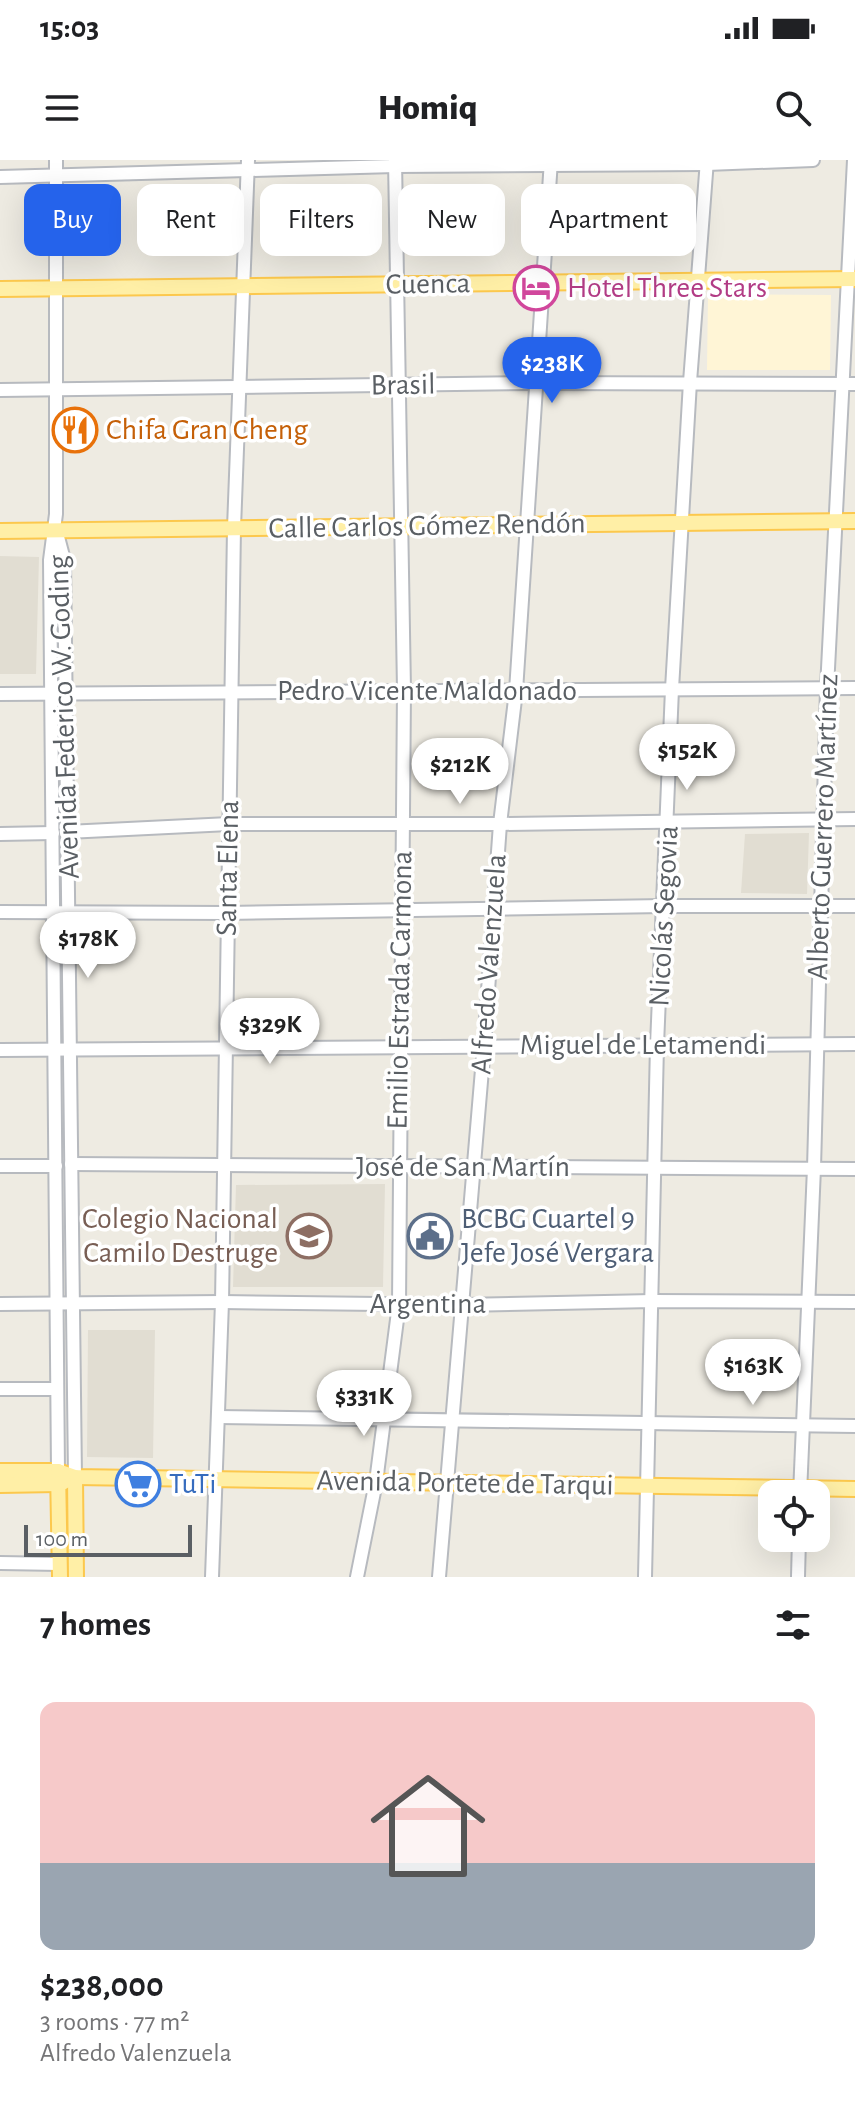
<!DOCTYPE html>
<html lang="en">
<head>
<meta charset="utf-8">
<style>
	:root { --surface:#fff; --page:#f6f6f6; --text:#202124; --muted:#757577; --accent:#2563eb }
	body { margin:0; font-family:"Alegreya Sans",sans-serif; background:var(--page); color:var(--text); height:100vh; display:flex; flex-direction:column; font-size:30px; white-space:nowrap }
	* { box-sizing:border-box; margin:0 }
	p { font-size:26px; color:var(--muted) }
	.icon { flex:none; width:44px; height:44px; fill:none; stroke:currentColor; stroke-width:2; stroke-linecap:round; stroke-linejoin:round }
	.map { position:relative; height:1417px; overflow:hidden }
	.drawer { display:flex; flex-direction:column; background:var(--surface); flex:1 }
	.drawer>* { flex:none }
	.guide { position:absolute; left:24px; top:24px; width:808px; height:72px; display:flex; gap:16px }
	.fabs { position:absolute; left:758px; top:1320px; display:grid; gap:16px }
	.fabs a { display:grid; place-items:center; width:72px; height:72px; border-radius:16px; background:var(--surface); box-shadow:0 8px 32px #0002; font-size:40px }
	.scale { position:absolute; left:24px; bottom:20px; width:168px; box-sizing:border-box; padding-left:8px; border:4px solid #5a5f64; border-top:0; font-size:22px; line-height:28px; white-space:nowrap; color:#5a5f64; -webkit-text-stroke:6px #fff; paint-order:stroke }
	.price { position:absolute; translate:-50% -68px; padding:0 18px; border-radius:28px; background:#fff; color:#222; font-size:26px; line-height:52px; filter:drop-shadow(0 2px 4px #0008) }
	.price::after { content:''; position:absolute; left:50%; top:48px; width:24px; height:18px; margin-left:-12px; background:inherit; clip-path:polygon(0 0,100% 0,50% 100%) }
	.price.selected { background:var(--accent); color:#fff }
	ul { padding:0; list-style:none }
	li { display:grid; align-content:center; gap:16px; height:424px; padding:0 40px }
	li span { display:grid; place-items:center; height:248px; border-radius:16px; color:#555 }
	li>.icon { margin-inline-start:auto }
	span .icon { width:144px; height:144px; fill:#fffc; stroke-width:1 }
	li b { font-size:34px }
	h2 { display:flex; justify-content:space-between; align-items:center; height:96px; padding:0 40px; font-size:34px }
	.chip { padding:0 28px; border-radius:16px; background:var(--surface); box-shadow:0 8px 32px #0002; font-size:28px; line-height:72px }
	.chip.selected { background:var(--accent); color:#fff }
	.status { display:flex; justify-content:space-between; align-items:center; height:56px; padding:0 40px; background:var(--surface); direction:ltr }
	.status svg { height:22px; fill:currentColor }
	header { display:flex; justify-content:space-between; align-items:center; height:104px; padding:0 40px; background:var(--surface); font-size:36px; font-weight:800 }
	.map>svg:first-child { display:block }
	.commercial { fill:#fff5d6 }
	.education { fill:#e1ddd2 }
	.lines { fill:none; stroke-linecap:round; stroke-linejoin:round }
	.minor-casing { stroke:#b7babf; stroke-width:16 }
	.major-casing { stroke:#fcc84d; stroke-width:18 }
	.minor { stroke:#fff; stroke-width:12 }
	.major { stroke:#ffefa6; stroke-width:14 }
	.labels { text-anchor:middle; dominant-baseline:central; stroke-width:7; stroke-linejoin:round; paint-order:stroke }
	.street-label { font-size:30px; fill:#5a5f64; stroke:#fff }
	.hotel-label { font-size:30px; fill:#b23c85; stroke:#fff; text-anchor:start }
	.food-label { font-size:30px; fill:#c56008; stroke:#fff; text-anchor:start }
	.education-label { font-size:30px; fill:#785e54; stroke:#fff; text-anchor:end }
	.service-label { font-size:30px; fill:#4e5e75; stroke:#fff; text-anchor:start }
	.shop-label { font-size:30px; fill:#366cbe; stroke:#fff; text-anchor:start }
</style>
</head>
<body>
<div class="status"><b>15:03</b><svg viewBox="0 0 49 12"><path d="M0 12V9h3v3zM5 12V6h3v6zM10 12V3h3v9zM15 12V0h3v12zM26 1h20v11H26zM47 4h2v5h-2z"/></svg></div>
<header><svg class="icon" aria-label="menu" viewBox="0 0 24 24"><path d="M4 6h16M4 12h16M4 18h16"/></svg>Homiq<svg class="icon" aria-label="search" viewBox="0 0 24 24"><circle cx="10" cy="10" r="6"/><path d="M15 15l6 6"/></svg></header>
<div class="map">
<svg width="855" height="1417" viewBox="0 0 855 1417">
	<rect width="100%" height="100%" fill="#eeebe2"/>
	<!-- commercial -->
	<path class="commercial" d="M708,134L831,135L830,210H707Z"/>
	<!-- education -->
	<g class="education">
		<path d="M0,396L39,397L36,514H0Z"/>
		<path d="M809,673L807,734L741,733L745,674Z"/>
		<path d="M385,1024L383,1127H233L236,1025Z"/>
		<path d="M88,1170H155L153,1298L87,1297Z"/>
	</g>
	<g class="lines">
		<!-- minor casing -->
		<g class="minor-casing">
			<g id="minor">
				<path d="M56,0V354L50,400L58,1311"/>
				<path d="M0,17L395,6L707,4L813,0"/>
				<path d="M0,230L536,223L855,224"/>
				<path d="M58,377L64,400L75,1317"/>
				<path d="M0,534L855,528"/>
				<path d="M67,672L229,664H500L855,659"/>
				<path d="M0,674L53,673"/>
				<path d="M0,752L226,753L664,746H855"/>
				<path d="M0,890L855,884"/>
				<path d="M71,1004L855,1009"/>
				<path d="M0,1006H56"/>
				<path d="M0,1144L222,1142L463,1145L653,1141L855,1142"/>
				<path d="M0,1229H57"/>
				<path d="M218,1257L855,1266"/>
				<path d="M800,1334L814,1008L827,528L854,0"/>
				<path d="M0,1403L60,1404"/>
				<path d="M212,1417L222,1142L234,368L248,0"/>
				<path d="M357,1417L376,1322L399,1144L404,530L395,0"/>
				<path d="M439,1417L484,886L500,664L516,531L551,0"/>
				<path d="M645,1417L657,885L672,529L690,222L707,0"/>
				<path d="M798,1417L799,1378"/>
			</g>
		</g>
		<!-- major casing -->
		<g class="major-casing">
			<g id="major">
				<path d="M0,129L855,119"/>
				<path d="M0,371L855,361"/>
				<path d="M0,1311H58L75,1317L855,1329"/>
				<path d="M58,1311L60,1417"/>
				<path d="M75,1317L76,1417"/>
				<path d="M0,1325L58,1324L64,1322"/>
			</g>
		</g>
		<!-- minor -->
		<use href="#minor" class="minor"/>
		<!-- major -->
		<use href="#major" class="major"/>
	</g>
	<!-- icons -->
	<defs>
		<g id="hotel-ring" transform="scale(2.3)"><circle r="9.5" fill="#fff" stroke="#d1479c" stroke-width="1.5"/><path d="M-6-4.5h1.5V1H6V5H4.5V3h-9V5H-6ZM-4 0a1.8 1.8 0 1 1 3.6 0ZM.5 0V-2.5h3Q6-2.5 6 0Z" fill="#d1479c"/></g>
		<g id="restaurant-ring" transform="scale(2.3)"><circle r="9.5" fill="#fff" stroke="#e8710a" stroke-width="1.5"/><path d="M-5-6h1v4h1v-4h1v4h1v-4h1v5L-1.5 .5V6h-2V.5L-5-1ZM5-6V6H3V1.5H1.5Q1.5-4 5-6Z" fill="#e8710a"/></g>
		<g id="school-ring" transform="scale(2.3)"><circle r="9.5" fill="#fff" stroke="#8d6e63" stroke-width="1.5"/><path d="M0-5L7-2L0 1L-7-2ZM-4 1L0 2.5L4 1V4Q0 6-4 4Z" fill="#8d6e63"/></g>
		<g id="civic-ring" transform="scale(2.3)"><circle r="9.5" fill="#fff" stroke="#5c6f8a" stroke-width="1.5"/><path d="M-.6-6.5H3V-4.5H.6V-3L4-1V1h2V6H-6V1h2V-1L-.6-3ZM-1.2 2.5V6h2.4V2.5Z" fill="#5c6f8a"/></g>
		<g id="supermarket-ring" transform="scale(2.3)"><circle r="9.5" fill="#fff" stroke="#3f7fe0" stroke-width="1.5"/><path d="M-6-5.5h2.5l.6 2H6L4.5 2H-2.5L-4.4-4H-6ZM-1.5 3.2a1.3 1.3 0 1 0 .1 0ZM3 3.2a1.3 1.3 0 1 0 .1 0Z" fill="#3f7fe0"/></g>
	</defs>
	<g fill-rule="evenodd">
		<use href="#hotel-ring" x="536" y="128"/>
		<use href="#restaurant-ring" x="75" y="270"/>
		<use href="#school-ring" x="309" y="1076"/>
		<use href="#civic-ring" x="430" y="1076"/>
		<use href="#supermarket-ring" x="138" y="1324"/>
	</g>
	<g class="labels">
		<!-- street labels -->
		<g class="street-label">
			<text transform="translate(428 124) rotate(-1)">Cuenca</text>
			<text transform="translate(403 225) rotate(-1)">Brasil</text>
			<text transform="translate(427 366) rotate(-1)">Calle Carlos Gómez Rendón</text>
			<text x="427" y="531">Pedro Vicente Maldonado</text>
			<text transform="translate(64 557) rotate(-92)">Avenida Federico W. Goding</text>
			<text transform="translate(823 667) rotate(-88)">Alberto Guerrero Martínez</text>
			<text transform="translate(228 708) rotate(-89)">Santa Elena</text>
			<text transform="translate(664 756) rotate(-87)">Nicolás Segovia</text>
			<text transform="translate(489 804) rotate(-86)">Alfredo Valenzuela</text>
			<text transform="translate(400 830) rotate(-89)">Emilio Estrada Carmona</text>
			<text x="643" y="885">Miguel de Letamendi</text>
			<text x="463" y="1007">José de San Martín</text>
			<text x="428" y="1144">Argentina</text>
			<text transform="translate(465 1323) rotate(1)">Avenida Portete de Tarqui</text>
		</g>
		<!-- hotel labels -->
		<g class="hotel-label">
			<text x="567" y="128">Hotel Three Stars</text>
		</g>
		<!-- food labels -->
		<g class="food-label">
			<text x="106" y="270">Chifa Gran Cheng</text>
		</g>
		<!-- education labels -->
		<g class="education-label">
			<text x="278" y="1059">Colegio Nacional<tspan x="278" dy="34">Camilo Destruge</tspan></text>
		</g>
		<!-- service labels -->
		<g class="service-label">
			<text x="461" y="1059">BCBG Cuartel 9<tspan x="461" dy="34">Jefe José Vergara</tspan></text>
		</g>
		<!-- shop labels -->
		<g class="shop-label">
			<text x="169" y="1324">TuTi</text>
		</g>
	</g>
</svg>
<div class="fabs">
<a><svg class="icon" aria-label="locate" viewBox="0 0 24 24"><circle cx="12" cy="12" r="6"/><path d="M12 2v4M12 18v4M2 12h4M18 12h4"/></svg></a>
</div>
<div class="scale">100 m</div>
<b class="price selected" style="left:552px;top:245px">$238K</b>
<b class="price" style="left:687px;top:632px">$152K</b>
<b class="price" style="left:460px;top:646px">$212K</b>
<b class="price" style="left:88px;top:820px">$178K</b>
<b class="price" style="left:270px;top:906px">$329K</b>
<b class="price" style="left:753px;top:1247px">$163K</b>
<b class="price" style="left:364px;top:1278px">$331K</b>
<div class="guide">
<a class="chip selected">Buy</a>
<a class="chip">Rent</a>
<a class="chip">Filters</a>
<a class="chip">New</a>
<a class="chip">Apartment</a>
</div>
</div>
<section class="drawer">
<h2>7 homes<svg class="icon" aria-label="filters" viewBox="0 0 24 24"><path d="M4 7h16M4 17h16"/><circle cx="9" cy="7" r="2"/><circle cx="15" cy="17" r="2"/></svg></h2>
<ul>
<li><span style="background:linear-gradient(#f6c9c9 65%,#9aa5b1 0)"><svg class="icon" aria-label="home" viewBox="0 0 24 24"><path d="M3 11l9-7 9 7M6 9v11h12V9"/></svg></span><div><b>$238,000</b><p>3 rooms · 77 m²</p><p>Alfredo Valenzuela</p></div></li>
</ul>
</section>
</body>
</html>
